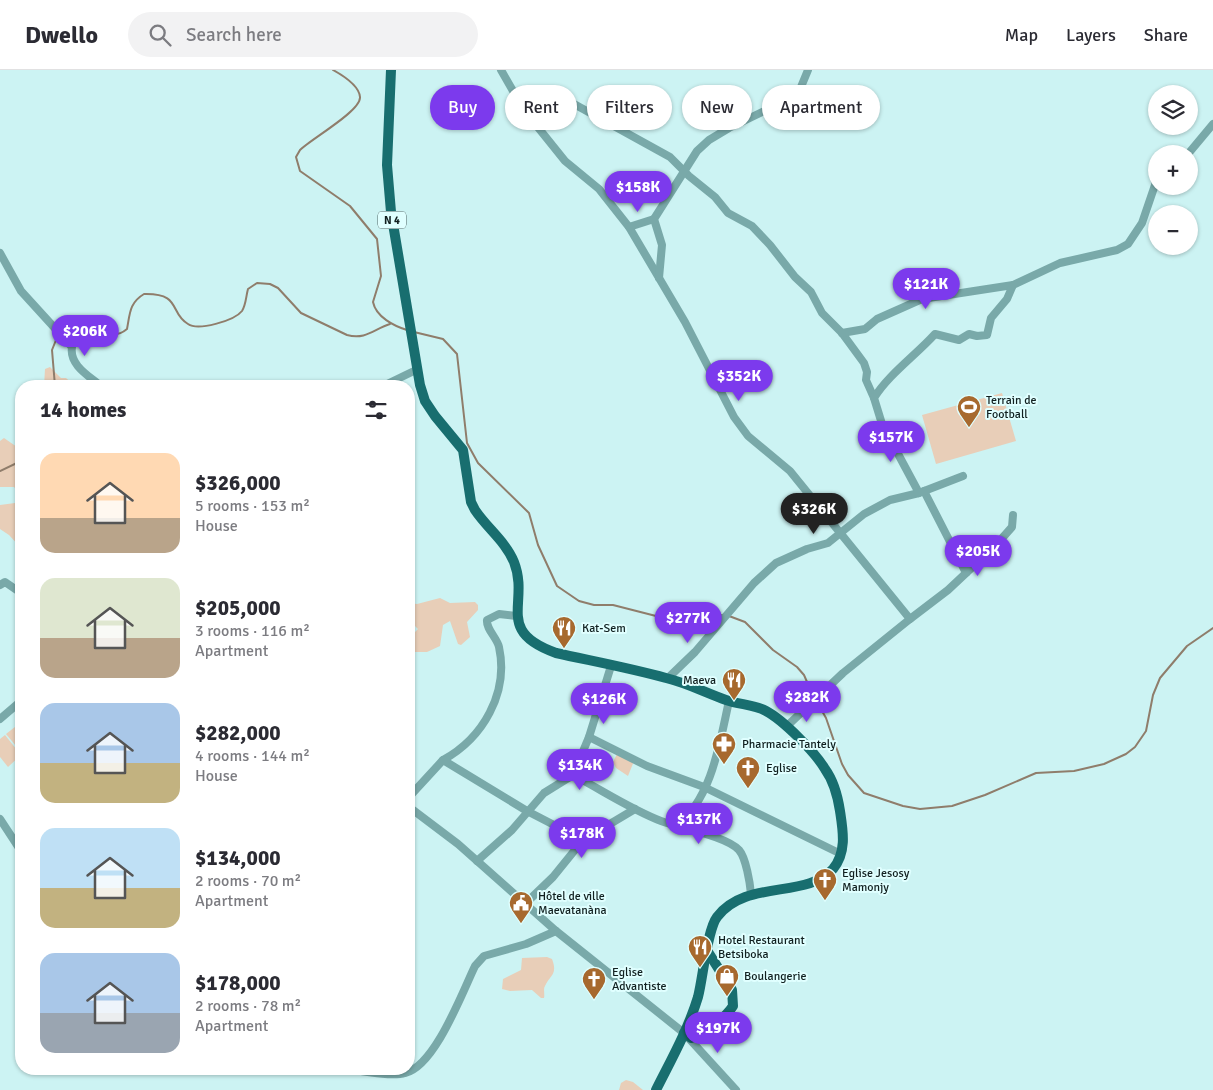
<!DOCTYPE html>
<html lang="en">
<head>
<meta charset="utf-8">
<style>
	:root { --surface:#fff; --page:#f2f2f3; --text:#2b2b33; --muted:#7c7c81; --line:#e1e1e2; --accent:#7c3aed }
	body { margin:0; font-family:Signika,sans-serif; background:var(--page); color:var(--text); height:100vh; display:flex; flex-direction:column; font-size:19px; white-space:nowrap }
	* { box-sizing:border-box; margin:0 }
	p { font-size:16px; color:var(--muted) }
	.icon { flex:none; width:28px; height:28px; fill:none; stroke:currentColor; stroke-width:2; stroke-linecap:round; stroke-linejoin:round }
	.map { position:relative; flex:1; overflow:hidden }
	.side { position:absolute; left:15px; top:310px; width:400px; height:695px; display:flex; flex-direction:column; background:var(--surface); border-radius:20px; box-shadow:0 1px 4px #0004 }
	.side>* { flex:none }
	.top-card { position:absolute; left:430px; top:15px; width:475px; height:45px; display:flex; gap:10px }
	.controls { position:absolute; left:1148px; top:15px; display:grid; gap:10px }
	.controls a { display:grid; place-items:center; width:50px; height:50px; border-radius:50%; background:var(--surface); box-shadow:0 1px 4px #0004; font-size:25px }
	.price { position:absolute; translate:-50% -42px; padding:0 11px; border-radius:18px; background:var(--accent); color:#fff; font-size:16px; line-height:32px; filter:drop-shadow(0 1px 2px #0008) }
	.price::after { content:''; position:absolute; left:50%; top:30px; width:15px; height:11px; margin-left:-8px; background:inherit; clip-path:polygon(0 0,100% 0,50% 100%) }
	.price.on { background:#222; color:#fff }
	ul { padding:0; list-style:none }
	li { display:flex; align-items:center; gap:15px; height:125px; padding:0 25px }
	li span { display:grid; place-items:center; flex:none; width:140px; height:100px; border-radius:15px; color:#555 }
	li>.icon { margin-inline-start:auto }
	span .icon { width:60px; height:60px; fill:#fffc; stroke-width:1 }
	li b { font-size:21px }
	h2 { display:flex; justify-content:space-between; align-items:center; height:60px; padding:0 25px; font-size:21px }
	.tag { padding:0 18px; border-radius:22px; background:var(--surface); box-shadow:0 1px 4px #0004; font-size:18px; line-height:45px }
	.tag.on { background:var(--accent); color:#fff }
	header { display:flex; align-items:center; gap:30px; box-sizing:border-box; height:70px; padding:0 25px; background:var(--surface); border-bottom:1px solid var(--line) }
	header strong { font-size:24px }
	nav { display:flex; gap:28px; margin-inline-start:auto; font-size:18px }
	.search { width:350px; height:45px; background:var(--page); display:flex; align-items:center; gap:12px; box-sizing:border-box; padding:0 18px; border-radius:28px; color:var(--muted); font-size:19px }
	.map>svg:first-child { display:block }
	.green { fill:#e8ceb8 }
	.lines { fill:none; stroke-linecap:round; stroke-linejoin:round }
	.stream { stroke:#8f7d6b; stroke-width:2 }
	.minor { stroke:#79a9a9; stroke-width:8 }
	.major { stroke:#186e6f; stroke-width:10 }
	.labels { text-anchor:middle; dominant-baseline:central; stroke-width:4; stroke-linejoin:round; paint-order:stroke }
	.shield { fill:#e0ffff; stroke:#4f6363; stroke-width:1 }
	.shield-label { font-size:11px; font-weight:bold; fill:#112020 }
	.poi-label { font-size:12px; fill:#112020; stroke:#e0ffff; text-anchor:start }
</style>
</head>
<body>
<header>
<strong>Dwello</strong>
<div class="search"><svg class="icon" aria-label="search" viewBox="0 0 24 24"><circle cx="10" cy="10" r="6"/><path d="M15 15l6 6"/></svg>Search here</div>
<nav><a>Map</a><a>Layers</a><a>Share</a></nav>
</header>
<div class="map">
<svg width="1213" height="1020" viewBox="0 0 1213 1020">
	<rect width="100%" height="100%" fill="#ccf3f3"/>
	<!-- green -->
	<g class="green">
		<path d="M50,297L61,308H66L75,316H44L45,299Z"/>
		<path d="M1002,323L1016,371L936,394L922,345Z"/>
		<path d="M4,368L17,377H21V478L9,465L0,459V435L15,433L21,425L14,417H0V371Z"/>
		<path d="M440,528L450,533L475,532L478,535V540L467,552L470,567L461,575L458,574L450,551L443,555L440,576L427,582H414L409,571L411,566L418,559L415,556L409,558V533L417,534Z"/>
		<path d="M20,653L21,654V682L6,664Z"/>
		<path d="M5,665L21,685L8,697L0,687V669Z"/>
		<path d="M618,682L634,691L628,706L616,698L613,692Z"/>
		<path d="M547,887L552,889C558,905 550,905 545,916C543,919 545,924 544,928H541L532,920L510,921L502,919L503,909L521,900L522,888Z"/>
		<path d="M626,1010L633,1012L643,1020H619L621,1013Z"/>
	</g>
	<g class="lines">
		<!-- stream -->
		<g class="stream">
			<path d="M333,0C342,5 359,15 360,27C361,41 311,69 300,80L296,87L300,101L350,136L377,169L381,206L373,232C376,247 394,256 407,260"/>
			<path d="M60,261C86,243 106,277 127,259C130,244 129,233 144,224C182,223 169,243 188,254C198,261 234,251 242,241C246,235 246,226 248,219L257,213L270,214L278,218L301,243L347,265C366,270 374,259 390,254"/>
			<path d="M414,262L443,269L457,284L467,373L478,393L529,443L538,475L557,516L579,531L594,535H613L656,546L677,549L724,545"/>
			<path d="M55,316L52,280L58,265"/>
			<path d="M0,401L21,391"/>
			<path d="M729,546L745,552L773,580L797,597L804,605L814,628"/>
			<path d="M817,632L826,648L842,694L848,705L864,723L903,736L920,739L952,736L985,725L1036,703L1074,701L1104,694L1126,684L1135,677L1146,661L1153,625L1160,608L1187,576L1213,558"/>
		</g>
		<!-- minor -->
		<g class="minor">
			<path d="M501,0L524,40L565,91L599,119L629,157L685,252L734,347L748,366L790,401L910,549L843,603L787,656"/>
			<path d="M516,23L538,20L574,34L670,87L689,106L715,127L728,143L752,156L770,175L795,207L811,222L822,243L842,263L864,293L867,302L866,310L874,328"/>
			<path d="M1188,84L1213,54"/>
			<path d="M629,157L654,149"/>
			<path d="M0,183L21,221L72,277C69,295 89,306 101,316"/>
			<path d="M659,208L662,175L654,149L697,81L709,70L729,58L789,29L801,17L808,0"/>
			<path d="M842,263L865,259L877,249L922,229L1013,215"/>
			<path d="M383,316L416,300"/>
			<path d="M924,421L966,503"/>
			<path d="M919,423L882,354L874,328C888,305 916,285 935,264L959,270L969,264L977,266L987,265L991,248L1007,229L1013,215L1060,193L1117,180L1128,174L1142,153L1156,112"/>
			<path d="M0,515L5,512L21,523"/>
			<path d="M910,549L948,520L997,474L1012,457L1013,445"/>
			<path d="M668,608L695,582L754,513L776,493L807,479L828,473L864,444L890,430L919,423L963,406"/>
			<path d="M0,649L21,631"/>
			<path d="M589,667L647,696L704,717L841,784"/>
			<path d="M443,690C483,668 509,623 499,577C497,568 486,559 487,550L499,544L516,546"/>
			<path d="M573,705L589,667L611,596"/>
			<path d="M409,727L443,690L527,741L583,770"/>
			<path d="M409,737L458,774L556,861L684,963L736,1020"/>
			<path d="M0,749L21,781"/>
			<path d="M677,755C712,729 720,671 729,631"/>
			<path d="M477,791L512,760L544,723L573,705C602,720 630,739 661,751C680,758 726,766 739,780C746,788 750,813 751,824"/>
			<path d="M526,833L553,807L583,770L635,739"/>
			<path d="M348,999C362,1001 392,1007 405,1003C435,996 462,923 475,896L484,886L526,874L556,861"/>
		</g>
		<!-- major -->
		<g class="major">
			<path d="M391,0L387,95L391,142L420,315L425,331L435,346L463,380L471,432L475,440C487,458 506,472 514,492C530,533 494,561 556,583C592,591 630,598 666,608C687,613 706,623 726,630C740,635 753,634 766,641C783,650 815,682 825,699C833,710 838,728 840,741C843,761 847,782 833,799C807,829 745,809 717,847C707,860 703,908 698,927C688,960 671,990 656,1020"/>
			<path d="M684,963L691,968C707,960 723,951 733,936L732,920L708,882"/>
		</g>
	</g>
	<!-- icons -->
	<defs>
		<g id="stadium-pin" transform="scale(1.25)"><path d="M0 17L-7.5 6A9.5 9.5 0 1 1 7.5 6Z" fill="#a7692e" stroke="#e0ffff"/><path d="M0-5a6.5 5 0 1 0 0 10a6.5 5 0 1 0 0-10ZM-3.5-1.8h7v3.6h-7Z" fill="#fff"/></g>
		<g id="restaurant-pin" transform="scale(1.25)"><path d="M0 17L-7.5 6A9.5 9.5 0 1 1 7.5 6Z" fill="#a7692e" stroke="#e0ffff"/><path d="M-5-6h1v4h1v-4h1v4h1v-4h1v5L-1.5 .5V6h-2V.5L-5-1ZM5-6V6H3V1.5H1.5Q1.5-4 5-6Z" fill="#fff"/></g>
		<g id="pharmacy-pin" transform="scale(1.25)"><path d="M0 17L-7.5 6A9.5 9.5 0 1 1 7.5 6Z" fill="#a7692e" stroke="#e0ffff"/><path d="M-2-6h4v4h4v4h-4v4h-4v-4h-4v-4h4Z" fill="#fff"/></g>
		<g id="church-pin" transform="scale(1.25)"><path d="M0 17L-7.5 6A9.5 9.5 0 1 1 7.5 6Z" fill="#a7692e" stroke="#e0ffff"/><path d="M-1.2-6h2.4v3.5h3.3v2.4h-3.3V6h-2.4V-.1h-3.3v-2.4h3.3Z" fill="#fff"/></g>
		<g id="civic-pin" transform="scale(1.25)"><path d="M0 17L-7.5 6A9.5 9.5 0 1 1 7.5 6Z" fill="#a7692e" stroke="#e0ffff"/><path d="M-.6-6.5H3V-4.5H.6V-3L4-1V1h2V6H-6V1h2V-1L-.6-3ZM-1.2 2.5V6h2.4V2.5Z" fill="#fff"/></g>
		<g id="shop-pin" transform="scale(1.25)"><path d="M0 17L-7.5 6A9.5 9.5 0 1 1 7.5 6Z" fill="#a7692e" stroke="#e0ffff"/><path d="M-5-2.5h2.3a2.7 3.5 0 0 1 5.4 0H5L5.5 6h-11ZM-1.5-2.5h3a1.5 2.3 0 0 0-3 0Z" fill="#fff"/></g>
	</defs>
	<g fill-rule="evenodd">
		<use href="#stadium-pin" x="969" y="337"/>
		<use href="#restaurant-pin" x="564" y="558"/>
		<use href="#restaurant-pin" x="734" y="610"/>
		<use href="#pharmacy-pin" x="724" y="674"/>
		<use href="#church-pin" x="748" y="698"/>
		<use href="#church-pin" x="825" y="810"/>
		<use href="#civic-pin" x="521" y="833"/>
		<use href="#restaurant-pin" x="700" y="877"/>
		<use href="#shop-pin" x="727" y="906"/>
		<use href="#church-pin" x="594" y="909"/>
	</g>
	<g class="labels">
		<!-- shield labels -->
		<rect class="shield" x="378" y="141.5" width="28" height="17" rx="4"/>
		<g class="shield-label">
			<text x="392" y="150">N 4</text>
		</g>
		<!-- poi labels -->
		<g class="poi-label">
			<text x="986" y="330">Terrain de<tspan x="986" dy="14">Football</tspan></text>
			<text x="582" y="558">Kat-Sem</text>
			<text x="716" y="610" text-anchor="end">Maeva</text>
			<text x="742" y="674">Pharmacie Tantely</text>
			<text x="766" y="698">Eglise</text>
			<text x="842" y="803">Eglise Jesosy<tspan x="842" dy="14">Mamonjy</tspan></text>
			<text x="538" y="826">Hôtel de ville<tspan x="538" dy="14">Maevatanàna</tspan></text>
			<text x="718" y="870">Hotel Restaurant<tspan x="718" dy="14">Betsiboka</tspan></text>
			<text x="612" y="902">Eglise<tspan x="612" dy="14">Advantiste</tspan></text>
			<text x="744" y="906">Boulangerie</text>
		</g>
	</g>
</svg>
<div class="controls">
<a><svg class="icon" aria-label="layers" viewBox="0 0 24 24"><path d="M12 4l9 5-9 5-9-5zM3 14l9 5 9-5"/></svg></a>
<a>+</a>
<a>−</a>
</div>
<b class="price" style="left:638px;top:143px">$158K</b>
<b class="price" style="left:926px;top:240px">$121K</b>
<b class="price" style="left:85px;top:287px">$206K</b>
<b class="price" style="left:739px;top:332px">$352K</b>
<b class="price" style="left:891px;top:393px">$157K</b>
<b class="price on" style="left:814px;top:465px">$326K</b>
<b class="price" style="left:978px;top:507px">$205K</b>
<b class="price" style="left:688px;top:574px">$277K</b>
<b class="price" style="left:807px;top:653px">$282K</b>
<b class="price" style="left:604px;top:655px">$126K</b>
<b class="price" style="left:580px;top:721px">$134K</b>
<b class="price" style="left:699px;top:775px">$137K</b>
<b class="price" style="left:582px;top:789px">$178K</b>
<b class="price" style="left:718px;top:984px">$197K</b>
<div class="top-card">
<a class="tag on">Buy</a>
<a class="tag">Rent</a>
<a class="tag">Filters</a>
<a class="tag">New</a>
<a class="tag">Apartment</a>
</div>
<section class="side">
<h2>14 homes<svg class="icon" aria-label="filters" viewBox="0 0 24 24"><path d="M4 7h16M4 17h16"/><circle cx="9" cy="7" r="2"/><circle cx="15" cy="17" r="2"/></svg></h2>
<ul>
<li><span style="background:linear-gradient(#ffd9b3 65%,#b9a48a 0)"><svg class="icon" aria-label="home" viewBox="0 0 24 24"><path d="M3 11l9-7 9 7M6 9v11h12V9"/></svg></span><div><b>$326,000</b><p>5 rooms · 153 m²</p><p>House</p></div></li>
<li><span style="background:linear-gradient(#dfe7d0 60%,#b9a48a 0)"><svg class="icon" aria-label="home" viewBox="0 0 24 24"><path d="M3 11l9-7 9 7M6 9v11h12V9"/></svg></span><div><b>$205,000</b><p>3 rooms · 116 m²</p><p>Apartment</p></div></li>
<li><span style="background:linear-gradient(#a9c7e8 60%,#c2b280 0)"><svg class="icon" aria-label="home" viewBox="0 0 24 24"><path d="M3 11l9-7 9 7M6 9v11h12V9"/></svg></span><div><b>$282,000</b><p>4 rooms · 144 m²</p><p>House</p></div></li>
<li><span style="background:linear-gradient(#bfe0f5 60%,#c2b280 0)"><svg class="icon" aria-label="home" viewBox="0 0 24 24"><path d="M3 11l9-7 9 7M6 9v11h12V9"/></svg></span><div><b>$134,000</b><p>2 rooms · 70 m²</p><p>Apartment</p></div></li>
<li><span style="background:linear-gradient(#a9c7e8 60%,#9aa5b1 0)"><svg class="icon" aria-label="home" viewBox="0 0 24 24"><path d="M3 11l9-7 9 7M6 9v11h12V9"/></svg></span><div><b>$178,000</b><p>2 rooms · 78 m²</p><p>Apartment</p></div></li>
</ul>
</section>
</div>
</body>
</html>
